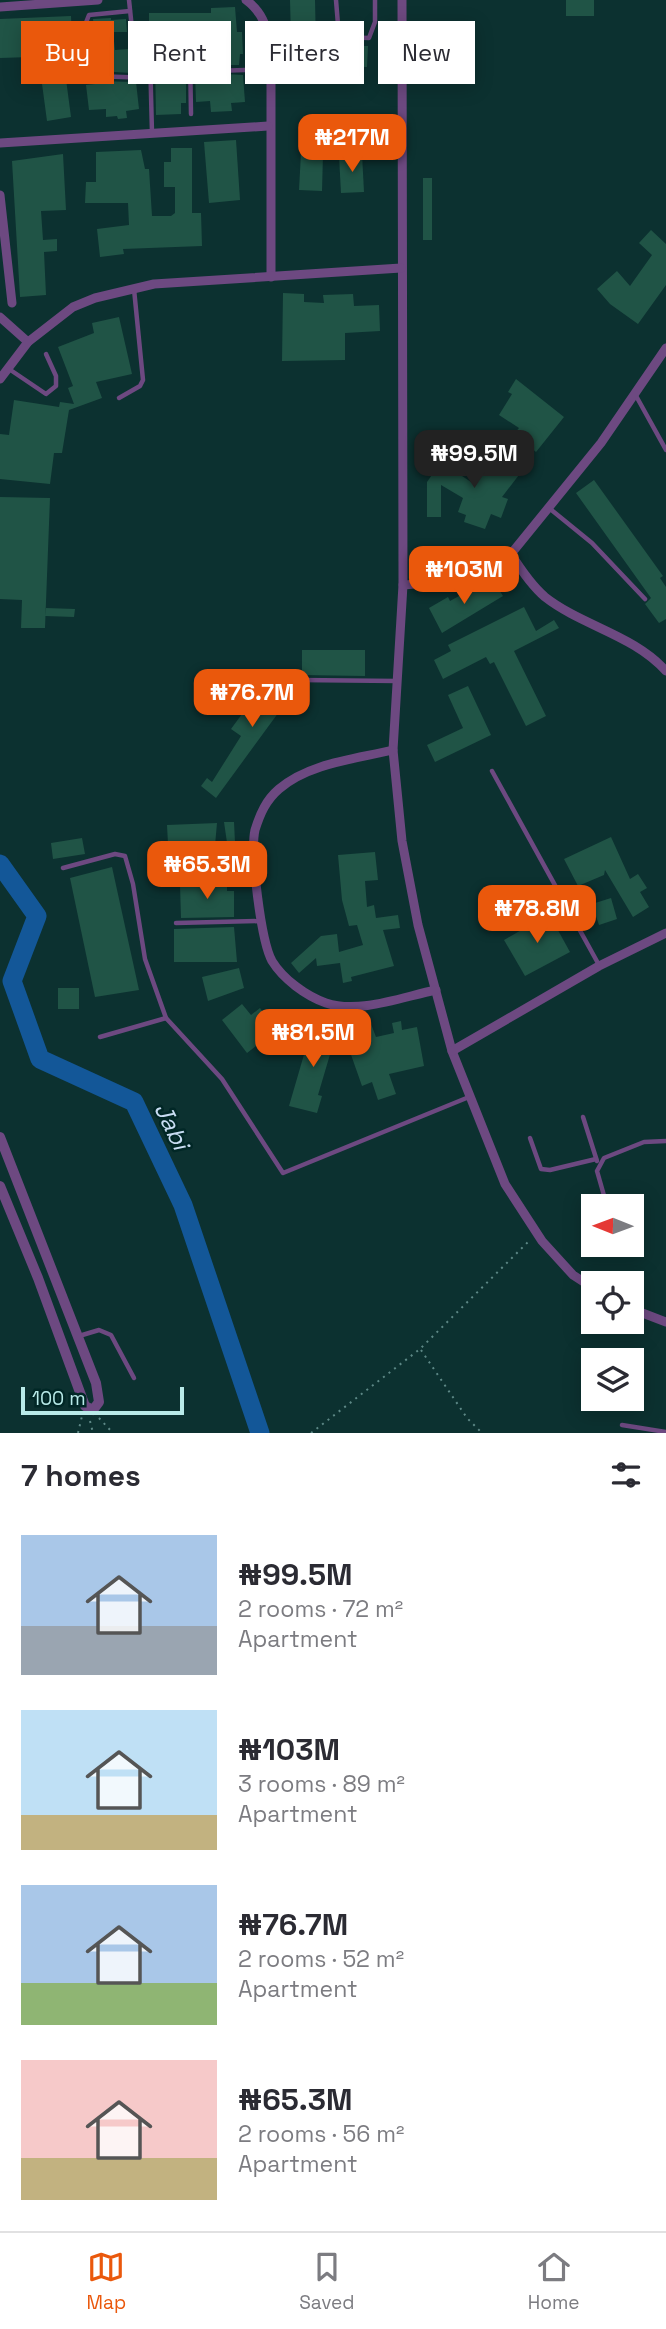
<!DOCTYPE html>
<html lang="en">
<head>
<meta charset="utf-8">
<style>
	:root { --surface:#fff; --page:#f7f7f7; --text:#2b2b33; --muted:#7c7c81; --line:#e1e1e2; --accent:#ea580c }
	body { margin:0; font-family:"Space Grotesk",sans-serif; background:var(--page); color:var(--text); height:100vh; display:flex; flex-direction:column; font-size:26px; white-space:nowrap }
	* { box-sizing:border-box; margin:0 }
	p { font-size:23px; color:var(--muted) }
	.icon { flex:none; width:38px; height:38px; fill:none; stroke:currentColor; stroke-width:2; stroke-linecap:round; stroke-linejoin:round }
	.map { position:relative; height:1433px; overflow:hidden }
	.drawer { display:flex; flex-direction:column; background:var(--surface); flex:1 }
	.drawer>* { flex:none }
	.top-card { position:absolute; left:21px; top:21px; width:625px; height:63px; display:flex; gap:14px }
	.needle { width:46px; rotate:271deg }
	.controls { position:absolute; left:581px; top:1194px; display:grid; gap:14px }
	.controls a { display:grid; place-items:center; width:63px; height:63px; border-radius:0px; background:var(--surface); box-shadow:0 4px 18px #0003; font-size:35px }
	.scale { position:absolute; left:21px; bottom:18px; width:163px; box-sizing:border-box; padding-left:7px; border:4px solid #b9ebe9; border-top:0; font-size:19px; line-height:24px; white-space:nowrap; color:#b9ebe9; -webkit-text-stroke:5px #012726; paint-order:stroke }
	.price { position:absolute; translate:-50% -60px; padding:0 16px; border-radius:14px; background:var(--accent); color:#fff; font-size:23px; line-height:46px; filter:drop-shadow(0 2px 4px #0008) }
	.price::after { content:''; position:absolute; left:50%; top:42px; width:21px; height:16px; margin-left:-10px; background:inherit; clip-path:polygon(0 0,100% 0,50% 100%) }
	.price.on { background:#222; color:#fff }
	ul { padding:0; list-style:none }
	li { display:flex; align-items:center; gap:21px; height:175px; padding:0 21px }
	li span { display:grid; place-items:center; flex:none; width:196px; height:140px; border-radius:0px; color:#555 }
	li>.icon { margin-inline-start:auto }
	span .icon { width:84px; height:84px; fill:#fffc; stroke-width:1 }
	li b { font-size:30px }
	h2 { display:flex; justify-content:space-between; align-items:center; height:84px; padding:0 21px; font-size:30px }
	.chip { padding:0 24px; border-radius:0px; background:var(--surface); box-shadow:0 4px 18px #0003; font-size:24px; line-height:63px }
	.chip.on { background:var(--accent); color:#fff }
	.tabs { display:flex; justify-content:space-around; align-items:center; height:98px; border-top:2px solid var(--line); background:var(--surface); font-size:19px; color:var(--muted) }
	.tabs a { display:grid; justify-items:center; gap:4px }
	.tabs .on { color:var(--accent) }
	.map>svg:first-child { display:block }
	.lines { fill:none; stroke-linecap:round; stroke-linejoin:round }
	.river { stroke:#135798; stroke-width:19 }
	.building { fill:#205446 }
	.path { stroke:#5d8886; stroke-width:2; stroke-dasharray:2 5; stroke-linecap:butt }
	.service { stroke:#6d4981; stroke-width:4.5 }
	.minor { stroke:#6d4981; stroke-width:9 }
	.tertiary { stroke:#6d4981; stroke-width:10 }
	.labels { text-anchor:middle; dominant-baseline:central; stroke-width:5; stroke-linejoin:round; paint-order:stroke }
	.water-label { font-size:24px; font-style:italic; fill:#c9ddf3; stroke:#012726 }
</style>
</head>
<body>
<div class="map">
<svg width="666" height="1433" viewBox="0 0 666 1433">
	<rect width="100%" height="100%" fill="#0c3130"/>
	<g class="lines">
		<!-- river -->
		<path class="river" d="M0,864L37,916L12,981L40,1059L134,1102L183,1205L260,1433"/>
	</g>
	<!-- building -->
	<g class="building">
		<path d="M290,0H315L316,45L368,46L367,67L302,66V37L291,38Z"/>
		<rect x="566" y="0" width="28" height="16"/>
		<path d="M235,7L237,32H242L243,54H240L239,65H213V47L197,52L193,41L191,42L190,29L149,31V13H211V8Z"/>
		<path d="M71,16L73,64H64L71,117L47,121L40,69H32L31,57L0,58V19Z"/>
		<path d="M111,18V20L126,19L127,32H113L115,50L129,49L132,73L97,71L90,27H94L93,19Z"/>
		<path d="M171,60V69H182V75H186V103H181V114L156,115L155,62Z"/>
		<path d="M208,73L243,75L245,102L231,103L232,111L211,112L210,101L196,102L195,74Z"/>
		<path d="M95,81L136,82L139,109L126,111L127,118L118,119L117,116L106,117V109L89,110L86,85L95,84Z"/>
		<path d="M236,140L240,200L209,203L204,142Z"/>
		<path d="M171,148H192V213H201L202,246L123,249L124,254L100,257L97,229L129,225L128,203H85L86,182H96V152L141,150L145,169H149L152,216H171L175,213V187H164V162H171Z"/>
		<path d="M301,153L323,154L322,191L299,190Z"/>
		<path d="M63,154L66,210L41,211L43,240L57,239V251L44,252L46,295L20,297L12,161Z"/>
		<path d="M362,154L364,192L341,193L339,156Z"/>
		<rect x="423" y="178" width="9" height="62"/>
		<path d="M651,230L666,244V285L638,324L610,304L597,289L617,271L630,286L652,255L639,243Z"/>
		<path d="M283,293L304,294V302L324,303L323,295L353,294L354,306L379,305L380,331L345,333V360L282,361Z"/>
		<path d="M119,317L132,374L96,382L102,398L69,410L62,453H54L50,484L0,479V434L9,435L14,400L59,407L60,402L74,404L68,388L73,386L58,347L94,333L92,323Z"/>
		<path d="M516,379L564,417L536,452L514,434L519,428L499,415L512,394L508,392Z"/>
		<path d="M495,451L522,471L502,497L508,499L501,518L491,514L485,529L464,522L466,515L458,512L463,498L441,485V517H427V482L441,462L471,482Z"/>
		<path d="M594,480L663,576L660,578L666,587V619L659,623L645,604L651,598L576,493Z"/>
		<path d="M0,497L50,498L45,628H21L22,600L0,599Z"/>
		<path d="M486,581L490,588L496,585L503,596L442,633L429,608L448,597L450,601Z"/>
		<path d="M524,607L536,631L554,620L559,628L514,651L546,716L526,726L494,662L490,664L486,657L443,679L434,660L451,651L448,645Z"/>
		<path d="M46,608L75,609L74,617L45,616Z"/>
		<path d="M302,650H365V676L302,675Z"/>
		<path d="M272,673L295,690L216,798L201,786L207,778L212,782L241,736L231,729Z"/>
		<path d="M468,686L491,735L435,762L427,745L463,728L448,695Z"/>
		<path d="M224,822H234L236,863H230Z"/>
		<path d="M217,823L213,868L187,867V871L165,872L164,863H169L167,825Z"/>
		<path d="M611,837L630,879L638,874L647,888L640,892L649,907L633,917L605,870L604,875L578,886L564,859Z"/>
		<path d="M82,838L85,854L53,859L51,843Z"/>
		<path d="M375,852L378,880L365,881L367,907L374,905L376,918L398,915L400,928L383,930L394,966L351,977L352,981L343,983L340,963L317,966L316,958L299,973L291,963L321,936L337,934L339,952L363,945L357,925L349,926L342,900L338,855Z"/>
		<path d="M112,867L139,990L95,997L70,878Z"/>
		<path d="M227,884V891H234V917L181,918L180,885Z"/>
		<path d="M611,898L617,919L599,925L592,904Z"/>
		<path d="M549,914L570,952L525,976L504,940Z"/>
		<path d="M234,927L237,962H174V929Z"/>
		<path d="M239,968L244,988L208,1001L202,977Z"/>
		<rect x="58" y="988" width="21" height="21"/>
		<path d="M242,1004L251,1015L260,1008L268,1019L260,1024L269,1036L247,1053L222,1020Z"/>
		<path d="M320,1020L333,1021L334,1041L318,1095L322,1096L317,1113L289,1106L310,1034L319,1037Z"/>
		<path d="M401,1021L402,1030L417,1027L424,1066L389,1074L396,1094L378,1100L372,1082L362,1086L349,1049L358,1046L352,1030L371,1024L376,1037L394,1033L392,1023Z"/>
	</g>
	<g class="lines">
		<!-- path -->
		<g class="path">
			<path d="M421,1350L467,1418L482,1433"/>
			<path d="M99,1418L113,1433"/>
			<path d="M90,1421L93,1433"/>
			<path d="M78,1433L82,1416"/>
			<path d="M311,1433L420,1349L530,1240"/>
		</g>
		<!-- service -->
		<g class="service">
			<path d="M129,0L134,48L142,58L185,54L214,71L245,70"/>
			<path d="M336,0L339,37L369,38L375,22V0"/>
			<path d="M130,11L89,15L85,25L93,76L151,78"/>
			<path d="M190,55L191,114"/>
			<path d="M150,56L152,133"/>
			<path d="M9,369L46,394L56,386V376L46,354"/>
			<path d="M635,394L666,450"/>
			<path d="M119,398L140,386L143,380L134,289"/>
			<path d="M549,508L592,543L645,599"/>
			<path d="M299,680L397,681"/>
			<path d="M492,771L599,965"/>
			<path d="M63,868L115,854L125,856L133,884L145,959L166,1018L222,1079L283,1173L469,1097"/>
			<path d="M176,923L261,921"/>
			<path d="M100,1037L166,1018"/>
			<path d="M583,1117L597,1161"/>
			<path d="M530,1138L541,1169L550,1170L596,1159"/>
			<path d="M607,1206L597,1171L604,1158L644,1142L666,1141"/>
			<path d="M79,1336L99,1330L111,1335L134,1378"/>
			<path d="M622,1425L666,1432"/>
		</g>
		<!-- minor -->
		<g class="minor">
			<path d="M246,0C262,12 266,25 271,45V277"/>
			<path d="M402,0L403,585L393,750L402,841L418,925L452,1051L505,1184L542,1241L573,1275L593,1288"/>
			<path d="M0,7L98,0"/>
			<path d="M0,143L268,126"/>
			<path d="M0,195L12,303"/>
			<path d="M0,317L28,342"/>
			<path d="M0,379L28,342L73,307L95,298L154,284L401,268"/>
			<path d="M511,554C521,570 531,585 545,597C582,626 634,635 666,671"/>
			<path d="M403,585C444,582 477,579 511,554L601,443L666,348"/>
			<path d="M393,750C356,759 309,763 279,789C266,800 260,814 255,830C250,852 261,941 272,961C283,979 306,996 326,1003C359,1014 402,997 436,990"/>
			<path d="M452,1051L599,966L666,933"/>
			<path d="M632,1309L666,1322"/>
		</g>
		<!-- tertiary -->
		<path class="tertiary" d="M0,1137L96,1383L99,1402L93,1410L85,1406L38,1278L0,1186"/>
	</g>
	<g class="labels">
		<!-- water labels -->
		<g class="water-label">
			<text transform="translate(172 1126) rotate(64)">Jabi</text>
		</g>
	</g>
</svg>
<div class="controls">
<a><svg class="needle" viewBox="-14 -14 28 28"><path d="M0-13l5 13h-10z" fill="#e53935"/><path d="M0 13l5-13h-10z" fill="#7c7c81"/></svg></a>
<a><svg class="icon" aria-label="locate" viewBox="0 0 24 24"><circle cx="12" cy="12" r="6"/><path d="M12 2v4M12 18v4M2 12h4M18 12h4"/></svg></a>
<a><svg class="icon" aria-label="layers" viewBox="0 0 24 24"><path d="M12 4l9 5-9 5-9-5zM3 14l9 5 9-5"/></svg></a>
</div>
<div class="scale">100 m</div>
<b class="price" style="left:352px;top:174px">₦217M</b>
<b class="price on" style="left:474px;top:490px">₦99.5M</b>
<b class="price" style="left:464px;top:606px">₦103M</b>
<b class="price" style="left:252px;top:729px">₦76.7M</b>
<b class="price" style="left:207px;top:901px">₦65.3M</b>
<b class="price" style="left:537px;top:945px">₦78.8M</b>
<b class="price" style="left:313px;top:1069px">₦81.5M</b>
<div class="top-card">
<a class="chip on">Buy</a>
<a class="chip">Rent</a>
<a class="chip">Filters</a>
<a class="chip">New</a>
</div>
</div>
<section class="drawer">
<h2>7 homes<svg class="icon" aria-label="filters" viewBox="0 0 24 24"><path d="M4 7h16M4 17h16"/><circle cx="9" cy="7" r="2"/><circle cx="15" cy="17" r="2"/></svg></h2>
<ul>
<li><span style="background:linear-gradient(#a9c7e8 65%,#9aa5b1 0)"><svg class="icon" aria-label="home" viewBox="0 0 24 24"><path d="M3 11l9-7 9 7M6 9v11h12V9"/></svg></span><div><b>₦99.5M</b><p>2 rooms · 72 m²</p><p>Apartment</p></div></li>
<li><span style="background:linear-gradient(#bfe0f5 75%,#c2b280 0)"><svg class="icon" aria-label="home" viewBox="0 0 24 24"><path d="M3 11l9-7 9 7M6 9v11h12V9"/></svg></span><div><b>₦103M</b><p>3 rooms · 89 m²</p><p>Apartment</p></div></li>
<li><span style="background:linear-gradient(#a9c7e8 70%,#8fb573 0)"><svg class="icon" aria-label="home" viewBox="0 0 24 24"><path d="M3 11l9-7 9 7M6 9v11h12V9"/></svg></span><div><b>₦76.7M</b><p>2 rooms · 52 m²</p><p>Apartment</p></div></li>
<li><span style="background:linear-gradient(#f6c9c9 70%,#c2b280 0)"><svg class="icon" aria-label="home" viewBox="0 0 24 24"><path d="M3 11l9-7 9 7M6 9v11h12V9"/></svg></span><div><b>₦65.3M</b><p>2 rooms · 56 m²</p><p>Apartment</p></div></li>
</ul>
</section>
<nav class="tabs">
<a class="on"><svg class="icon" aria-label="map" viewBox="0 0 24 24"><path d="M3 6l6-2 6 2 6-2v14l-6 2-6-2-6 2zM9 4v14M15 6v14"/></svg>Map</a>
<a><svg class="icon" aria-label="saved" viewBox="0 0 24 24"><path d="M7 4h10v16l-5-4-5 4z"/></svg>Saved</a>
<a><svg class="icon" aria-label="home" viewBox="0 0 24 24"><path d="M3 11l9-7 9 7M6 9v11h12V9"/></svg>Home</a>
</nav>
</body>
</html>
